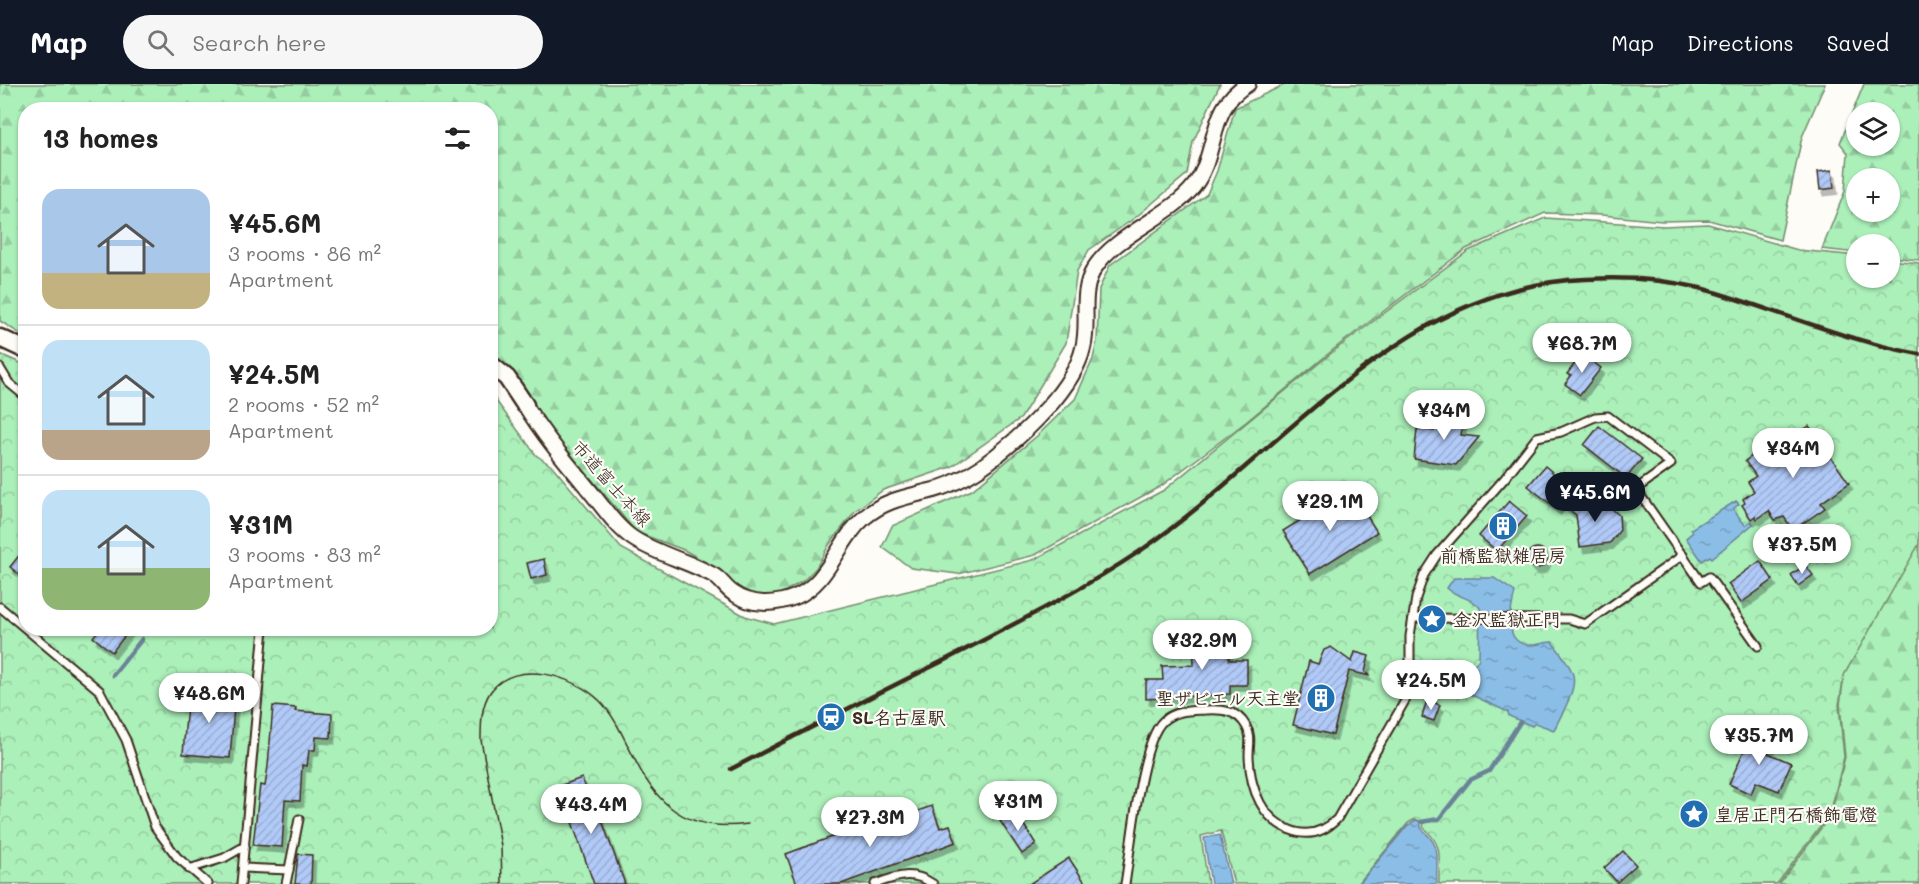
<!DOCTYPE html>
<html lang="en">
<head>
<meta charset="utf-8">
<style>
	:root { --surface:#fff; --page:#f6f6f6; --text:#222; --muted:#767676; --line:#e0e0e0; --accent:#111827 }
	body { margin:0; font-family:Mali,"Klee One",sans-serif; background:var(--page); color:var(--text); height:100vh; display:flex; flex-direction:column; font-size:22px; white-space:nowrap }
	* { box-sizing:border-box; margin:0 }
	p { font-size:20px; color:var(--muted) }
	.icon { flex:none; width:33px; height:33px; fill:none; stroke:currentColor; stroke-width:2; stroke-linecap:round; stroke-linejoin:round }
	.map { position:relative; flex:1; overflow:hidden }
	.drawer { position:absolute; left:18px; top:18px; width:480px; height:534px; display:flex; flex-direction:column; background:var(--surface); border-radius:24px; box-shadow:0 2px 4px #0004 }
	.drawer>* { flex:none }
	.buttons { position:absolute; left:1846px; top:18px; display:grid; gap:12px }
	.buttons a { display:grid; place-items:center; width:54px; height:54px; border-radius:50%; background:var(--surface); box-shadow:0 2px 4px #0004; font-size:30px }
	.price { position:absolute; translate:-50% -51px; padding:0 14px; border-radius:21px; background:#fff; color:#222; font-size:20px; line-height:39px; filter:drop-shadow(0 2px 3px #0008) }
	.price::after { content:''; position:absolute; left:50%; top:36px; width:18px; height:14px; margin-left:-9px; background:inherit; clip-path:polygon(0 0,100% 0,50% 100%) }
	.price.selected { background:var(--accent); color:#fff }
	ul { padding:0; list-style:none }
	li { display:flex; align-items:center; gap:18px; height:150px; padding:0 24px }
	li+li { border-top:2px solid var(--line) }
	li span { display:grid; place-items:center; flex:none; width:168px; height:120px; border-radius:18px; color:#555 }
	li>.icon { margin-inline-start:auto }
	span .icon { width:72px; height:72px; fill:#fffc; stroke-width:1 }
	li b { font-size:26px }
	h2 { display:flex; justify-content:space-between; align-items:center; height:72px; padding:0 24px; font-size:26px }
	header { display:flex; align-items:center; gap:36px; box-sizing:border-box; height:84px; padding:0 30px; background:var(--accent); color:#fff }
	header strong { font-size:28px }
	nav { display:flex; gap:33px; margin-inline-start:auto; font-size:21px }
	.search { width:420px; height:54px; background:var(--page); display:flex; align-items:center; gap:15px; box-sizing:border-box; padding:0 21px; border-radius:33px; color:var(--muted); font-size:22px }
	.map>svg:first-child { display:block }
	.forest { fill:url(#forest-firs); stroke:#738c6c; stroke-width:1.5; fill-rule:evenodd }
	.park { fill:url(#park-crowns); stroke:#738c6c; stroke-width:1.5 }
	.water { fill:url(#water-ripples); stroke:#6b8397; stroke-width:1.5 }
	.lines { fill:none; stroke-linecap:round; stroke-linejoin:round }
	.stream { stroke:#6b8397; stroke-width:4.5 }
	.building { fill:url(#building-hatch); stroke:#3b2a1e; stroke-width:1.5; filter:url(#shadow) }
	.service-casing { stroke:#3b2a1e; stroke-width:11 }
	.minor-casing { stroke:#3b2a1e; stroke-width:18 }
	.tertiary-casing { stroke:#3b2a1e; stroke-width:21 }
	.service { stroke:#fdfcf7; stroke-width:7 }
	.minor { stroke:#fdfcf7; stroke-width:14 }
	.tertiary { stroke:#fdfcf7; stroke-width:16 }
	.tram { stroke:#3b2a1e; stroke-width:1.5 }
	.rail { stroke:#3b2a1e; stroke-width:4.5 }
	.labels { text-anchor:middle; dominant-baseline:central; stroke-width:4.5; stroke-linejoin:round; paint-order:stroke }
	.street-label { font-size:18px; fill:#3b2a1e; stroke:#fdfcf7 }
	.poi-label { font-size:18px; font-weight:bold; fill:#3b2a1e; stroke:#fdfcf7; text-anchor:start }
</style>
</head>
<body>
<header>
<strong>Map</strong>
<div class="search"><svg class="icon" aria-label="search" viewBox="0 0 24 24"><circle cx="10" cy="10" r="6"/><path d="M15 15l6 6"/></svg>Search here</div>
<nav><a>Map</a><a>Directions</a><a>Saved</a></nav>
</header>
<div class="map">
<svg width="1919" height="800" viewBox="0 0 1919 800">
	<defs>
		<pattern id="forest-firs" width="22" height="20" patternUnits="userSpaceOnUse" patternTransform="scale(1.5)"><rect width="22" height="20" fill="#abefb9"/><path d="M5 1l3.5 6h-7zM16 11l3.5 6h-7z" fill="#94cd9f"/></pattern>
		<pattern id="park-crowns" width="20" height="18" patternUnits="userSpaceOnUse" patternTransform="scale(1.5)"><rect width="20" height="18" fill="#abefb9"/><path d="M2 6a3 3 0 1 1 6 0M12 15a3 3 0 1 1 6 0" fill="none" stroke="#94cd9f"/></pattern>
		<pattern id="water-ripples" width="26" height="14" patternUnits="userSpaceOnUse" patternTransform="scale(1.5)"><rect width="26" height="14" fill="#8bbee7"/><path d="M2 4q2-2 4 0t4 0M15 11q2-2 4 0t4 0" fill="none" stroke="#739bbb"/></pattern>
		<pattern id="building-hatch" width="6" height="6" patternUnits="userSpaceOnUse" patternTransform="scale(1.5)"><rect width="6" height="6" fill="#b0c9f7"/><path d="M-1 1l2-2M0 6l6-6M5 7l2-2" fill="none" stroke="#98add3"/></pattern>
		<filter id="shadow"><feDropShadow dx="3.5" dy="6" stdDeviation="0" flood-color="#0004"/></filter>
	</defs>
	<rect width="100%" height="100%" fill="#fdfcf7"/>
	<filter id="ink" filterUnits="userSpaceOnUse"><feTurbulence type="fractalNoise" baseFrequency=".0167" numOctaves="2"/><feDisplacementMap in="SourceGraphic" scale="12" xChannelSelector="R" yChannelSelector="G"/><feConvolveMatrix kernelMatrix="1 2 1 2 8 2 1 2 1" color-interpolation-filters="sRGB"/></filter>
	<g filter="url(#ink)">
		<!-- forest -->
		<g class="forest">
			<path d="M0,0H1220L1193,58L1187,90L1136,133L1089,166L1077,187L1066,259L1021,334L951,383L883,406L855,427L829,461L816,484L803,497L775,513L750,510L737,504L720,486L684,466L636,448L568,367L549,350L512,287L491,270L490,26H26L25,253L0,237Z"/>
			<path d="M1286,0H1825L1802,53L1780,156L1709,136L1662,137L1602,131L1545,129L1466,165L1339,261L1246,338L1161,402L1035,471L958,490L911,484L882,463L892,442L972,406L1037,352L1075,315L1093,275L1097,257L1099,205L1110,181L1207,110L1217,87L1235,24Z"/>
			<path d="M1864,0H1919V176L1890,173V160H1857V169L1822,165L1845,107L1848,69L1840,59ZM1857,28H1890V62H1857ZM1857,94H1890V128H1857Z"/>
			<path d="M1919,326V800H1779L1831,731L1845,673L1840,621L1844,591L1867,550L1843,591L1775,800H1621Z"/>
		</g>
		<!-- park -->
		<path class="park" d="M1545,134L1664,142L1708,140L1798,166L1857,172V194H1890V176L1919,179V460L1844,591L1839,621L1844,673L1830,730L1777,800H1439C1438,773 1445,763 1423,743L1424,739L1415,735L1408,739L1358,800H1234L1221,747L1201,752L1208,800H0V270L25,281L26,544H490L491,310L536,371L553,383L621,464L745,532L774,540L1033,476L1164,406L1340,262L1468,167Z"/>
		<!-- water -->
		<g class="water">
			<path d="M1736,417L1739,420L1733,425L1745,441L1751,437L1753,440L1712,474L1710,472L1702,477L1686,454L1693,448L1691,445Z"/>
			<path d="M1454,494H1494L1515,508C1511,525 1502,558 1528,561C1537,562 1544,558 1552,558C1559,567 1570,580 1573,591C1577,607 1560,632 1554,646L1535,639L1532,642L1509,632L1508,628L1429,591L1432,575H1446L1463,584L1475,580L1479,575L1480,524C1472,513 1457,514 1447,504Z"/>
			<path d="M1416,736L1421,738V744C1444,765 1435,772 1437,800H1359L1407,742Z"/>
			<path d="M1220,751L1231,800H1211L1204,754Z"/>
		</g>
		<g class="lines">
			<!-- stream -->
			<g class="stream">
				<path d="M150,545V544"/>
				<path d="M113,591L142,555"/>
				<path d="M1421,738L1439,735L1470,696L1489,687L1520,638"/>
			</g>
		</g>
		<!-- building -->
		<g class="building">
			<path d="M1832,86L1834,104L1820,106L1818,88Z"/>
			<path d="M1582,270L1601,284L1580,311L1565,300L1571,292L1567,290Z"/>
			<path d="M1436,329L1464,332L1461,351L1479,353L1456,381L1414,375L1417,345L1434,347Z"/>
			<path d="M1599,342L1642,375L1626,394L1584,361Z"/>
			<path d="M1809,342L1849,399L1821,419L1825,424L1793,446L1784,433L1775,436L1769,427L1757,435L1755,432L1751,435L1742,421L1745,419L1743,415L1754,407L1748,398L1756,392L1745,377L1777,354L1782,361Z"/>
			<path d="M1545,382L1574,406L1557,425L1528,402Z"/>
			<path d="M1350,405L1377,448L1310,490L1283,447Z"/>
			<path d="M1509,417L1527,432L1497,467L1479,452Z"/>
			<path d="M1604,418L1619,431L1620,446L1610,459L1580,463L1576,431L1563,421Z"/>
			<path d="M26,463V496L10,483Z"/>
			<circle cx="1537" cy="474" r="10"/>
			<path d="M544,475L547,491L531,495L527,479Z"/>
			<path d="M1760,477L1773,496L1741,519L1728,500Z"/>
			<path d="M1805,481L1813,491L1798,502L1791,491Z"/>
			<path d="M100,544H131L112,568L93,553Z"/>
			<path d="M1229,548V576H1247V601H1230V610L1146,615V596H1163L1162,582L1194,581L1193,549Z"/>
			<path d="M1331,563L1352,578L1355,568L1369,572L1365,588L1370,592L1349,587L1333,651L1293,641L1309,577L1318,580L1324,566Z"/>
			<path d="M188,607L235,610L230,674L183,670Z"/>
			<path d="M1427,616L1440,621L1434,637L1422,633Z"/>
			<path d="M273,622L296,624L295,627L332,630L331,654L316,653L315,666H309L307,682L302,681L300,717L285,716L282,763L253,761L260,701L265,702L268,682Z"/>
			<path d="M1753,646L1774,655L1768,669L1791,679L1779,707L1756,698L1751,710L1729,700Z"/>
			<path d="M582,694L593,724L597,723L625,800H594L559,702Z"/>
			<path d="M932,722L940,744L950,741L956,758L841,800H797L786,770L907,725L909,730Z"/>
			<path d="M1015,727L1036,760L1022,770L1000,737Z"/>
			<path d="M1623,767L1636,781L1617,798L1604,784Z"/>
			<path d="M298,770L312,771L311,800H295Z"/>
			<path d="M1069,774L1086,800H1029Z"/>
		</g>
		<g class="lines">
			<!-- service casing -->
			<g class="service-casing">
				<g id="service">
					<path d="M0,284L9,299L26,313"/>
					<path d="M0,523L100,607L126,656L155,743L177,773L208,800"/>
					<path d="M1413,534L1569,535L1585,540L1683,471"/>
					<path d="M243,784L289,786"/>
					<path d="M189,785L224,774L245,762"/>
					<path d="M241,800L264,544"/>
					<path d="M286,800L299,735"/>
					<path d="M875,800C897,792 912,786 933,800"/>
					<path d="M1125,800C1131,766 1140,658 1163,637C1175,626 1191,627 1206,626C1222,625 1237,626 1246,642C1252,652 1249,661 1249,672C1250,705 1262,738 1296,748C1312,752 1326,746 1337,735L1406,615L1410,595V552L1416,514L1424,491L1437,471L1505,394L1537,353L1561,348L1595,333L1608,332L1671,380L1636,405L1701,498L1709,493L1758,562"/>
				</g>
			</g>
			<!-- minor casing -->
			<g class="minor-casing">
				<path id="minor" d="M525,321C544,352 567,379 590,407C603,423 617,444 634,455C657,470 688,477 713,491C721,495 725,504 733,509C751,522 775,521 795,513C830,498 837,457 865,433C886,415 908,413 934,406C957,399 978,387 996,372C1026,348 1074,304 1083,264C1090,238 1079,210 1094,185C1113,152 1171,132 1194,102C1219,69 1207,23 1248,0"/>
			</g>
			<!-- tertiary casing -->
			<g class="tertiary-casing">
				<g id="tertiary">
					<path d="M0,254L26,266"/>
					<path d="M490,280L507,294L525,321"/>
				</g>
			</g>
			<!-- service -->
			<use href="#service" class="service"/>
			<!-- minor -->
			<use href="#minor" class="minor"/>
			<!-- tertiary -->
			<use href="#tertiary" class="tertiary"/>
			<!-- tram -->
			<path class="tram" d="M502,800L501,762L481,656C481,640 481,621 491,607C516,574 574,592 599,616C627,644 634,694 670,723C692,741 720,744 748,740"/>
			<!-- rail -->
			<path class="rail" d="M731,685C802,648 874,611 947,575C1012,541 1079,508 1140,467C1282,370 1400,201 1586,195C1624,193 1663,195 1700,204C1773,224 1844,257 1919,270"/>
		</g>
	</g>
	<!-- icons -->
	<defs>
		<g id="building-disc" transform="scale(1.5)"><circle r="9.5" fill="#1f6fb2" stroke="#fdfcf7"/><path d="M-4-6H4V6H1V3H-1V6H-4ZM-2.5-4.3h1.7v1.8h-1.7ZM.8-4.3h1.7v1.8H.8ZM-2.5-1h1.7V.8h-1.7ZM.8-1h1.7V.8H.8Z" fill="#fff"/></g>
		<g id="sight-disc" transform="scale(1.5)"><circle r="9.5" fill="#1f6fb2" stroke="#fdfcf7"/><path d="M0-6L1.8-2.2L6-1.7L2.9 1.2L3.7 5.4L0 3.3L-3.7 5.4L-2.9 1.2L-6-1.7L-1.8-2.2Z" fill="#fff"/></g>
		<g id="station-disc" transform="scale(1.5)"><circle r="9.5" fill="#1f6fb2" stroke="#fdfcf7"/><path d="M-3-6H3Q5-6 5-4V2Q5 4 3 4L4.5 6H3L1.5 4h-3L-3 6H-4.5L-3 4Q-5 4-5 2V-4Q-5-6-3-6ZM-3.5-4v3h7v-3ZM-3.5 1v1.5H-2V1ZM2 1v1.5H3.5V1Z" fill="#fff"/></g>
	</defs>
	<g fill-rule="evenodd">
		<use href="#building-disc" x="1503" y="442"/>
		<use href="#sight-disc" x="1432" y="535"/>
		<use href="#building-disc" x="1321" y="614"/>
		<use href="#station-disc" x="831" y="633"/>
		<use href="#sight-disc" x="1694" y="730"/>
	</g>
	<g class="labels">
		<!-- street labels -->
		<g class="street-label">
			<text transform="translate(612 399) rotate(48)">市道富士本線</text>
		</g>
		<!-- poi labels -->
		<g class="poi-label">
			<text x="1503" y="471" text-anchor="middle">前橋監獄雑居房</text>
			<text x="1453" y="535">金沢監獄正門</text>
			<text x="1300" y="614" text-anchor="end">聖ザビエル天主堂</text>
			<text x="852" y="633">SL名古屋駅</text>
			<text x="1715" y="730">皇居正門石橋飾電燈</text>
		</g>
	</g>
</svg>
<div class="buttons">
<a><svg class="icon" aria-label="layers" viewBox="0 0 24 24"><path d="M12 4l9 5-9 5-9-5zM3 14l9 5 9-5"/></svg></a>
<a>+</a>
<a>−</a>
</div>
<b class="price" style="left:1582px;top:290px">¥68.7M</b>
<b class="price" style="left:1444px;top:357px">¥34M</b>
<b class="price" style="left:1793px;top:395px">¥34M</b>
<b class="price selected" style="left:1595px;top:439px">¥45.6M</b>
<b class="price" style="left:1330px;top:448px">¥29.1M</b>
<b class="price" style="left:1802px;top:491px">¥37.5M</b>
<b class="price" style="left:1202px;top:587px">¥32.9M</b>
<b class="price" style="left:1431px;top:627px">¥24.5M</b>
<b class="price" style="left:209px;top:640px">¥48.6M</b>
<b class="price" style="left:1759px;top:682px">¥35.7M</b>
<b class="price" style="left:1018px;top:748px">¥31M</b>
<b class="price" style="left:591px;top:751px">¥43.4M</b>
<b class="price" style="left:870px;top:764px">¥27.3M</b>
<section class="drawer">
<h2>13 homes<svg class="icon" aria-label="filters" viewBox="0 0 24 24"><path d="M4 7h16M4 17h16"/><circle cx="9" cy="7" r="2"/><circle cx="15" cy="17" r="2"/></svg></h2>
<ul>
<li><span style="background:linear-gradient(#a9c7e8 70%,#c2b280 0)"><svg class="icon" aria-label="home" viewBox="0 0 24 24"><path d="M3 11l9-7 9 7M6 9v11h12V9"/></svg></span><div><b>¥45.6M</b><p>3 rooms · 86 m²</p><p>Apartment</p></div></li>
<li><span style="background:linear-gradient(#bfe0f5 75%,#b9a48a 0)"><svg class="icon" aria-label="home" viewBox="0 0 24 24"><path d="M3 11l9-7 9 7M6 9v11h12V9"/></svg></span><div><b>¥24.5M</b><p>2 rooms · 52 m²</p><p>Apartment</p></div></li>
<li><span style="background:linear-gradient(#bfe0f5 65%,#8fb573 0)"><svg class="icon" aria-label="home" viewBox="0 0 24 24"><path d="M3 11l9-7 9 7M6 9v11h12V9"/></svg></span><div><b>¥31M</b><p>3 rooms · 83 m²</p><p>Apartment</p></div></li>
</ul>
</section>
</div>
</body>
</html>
